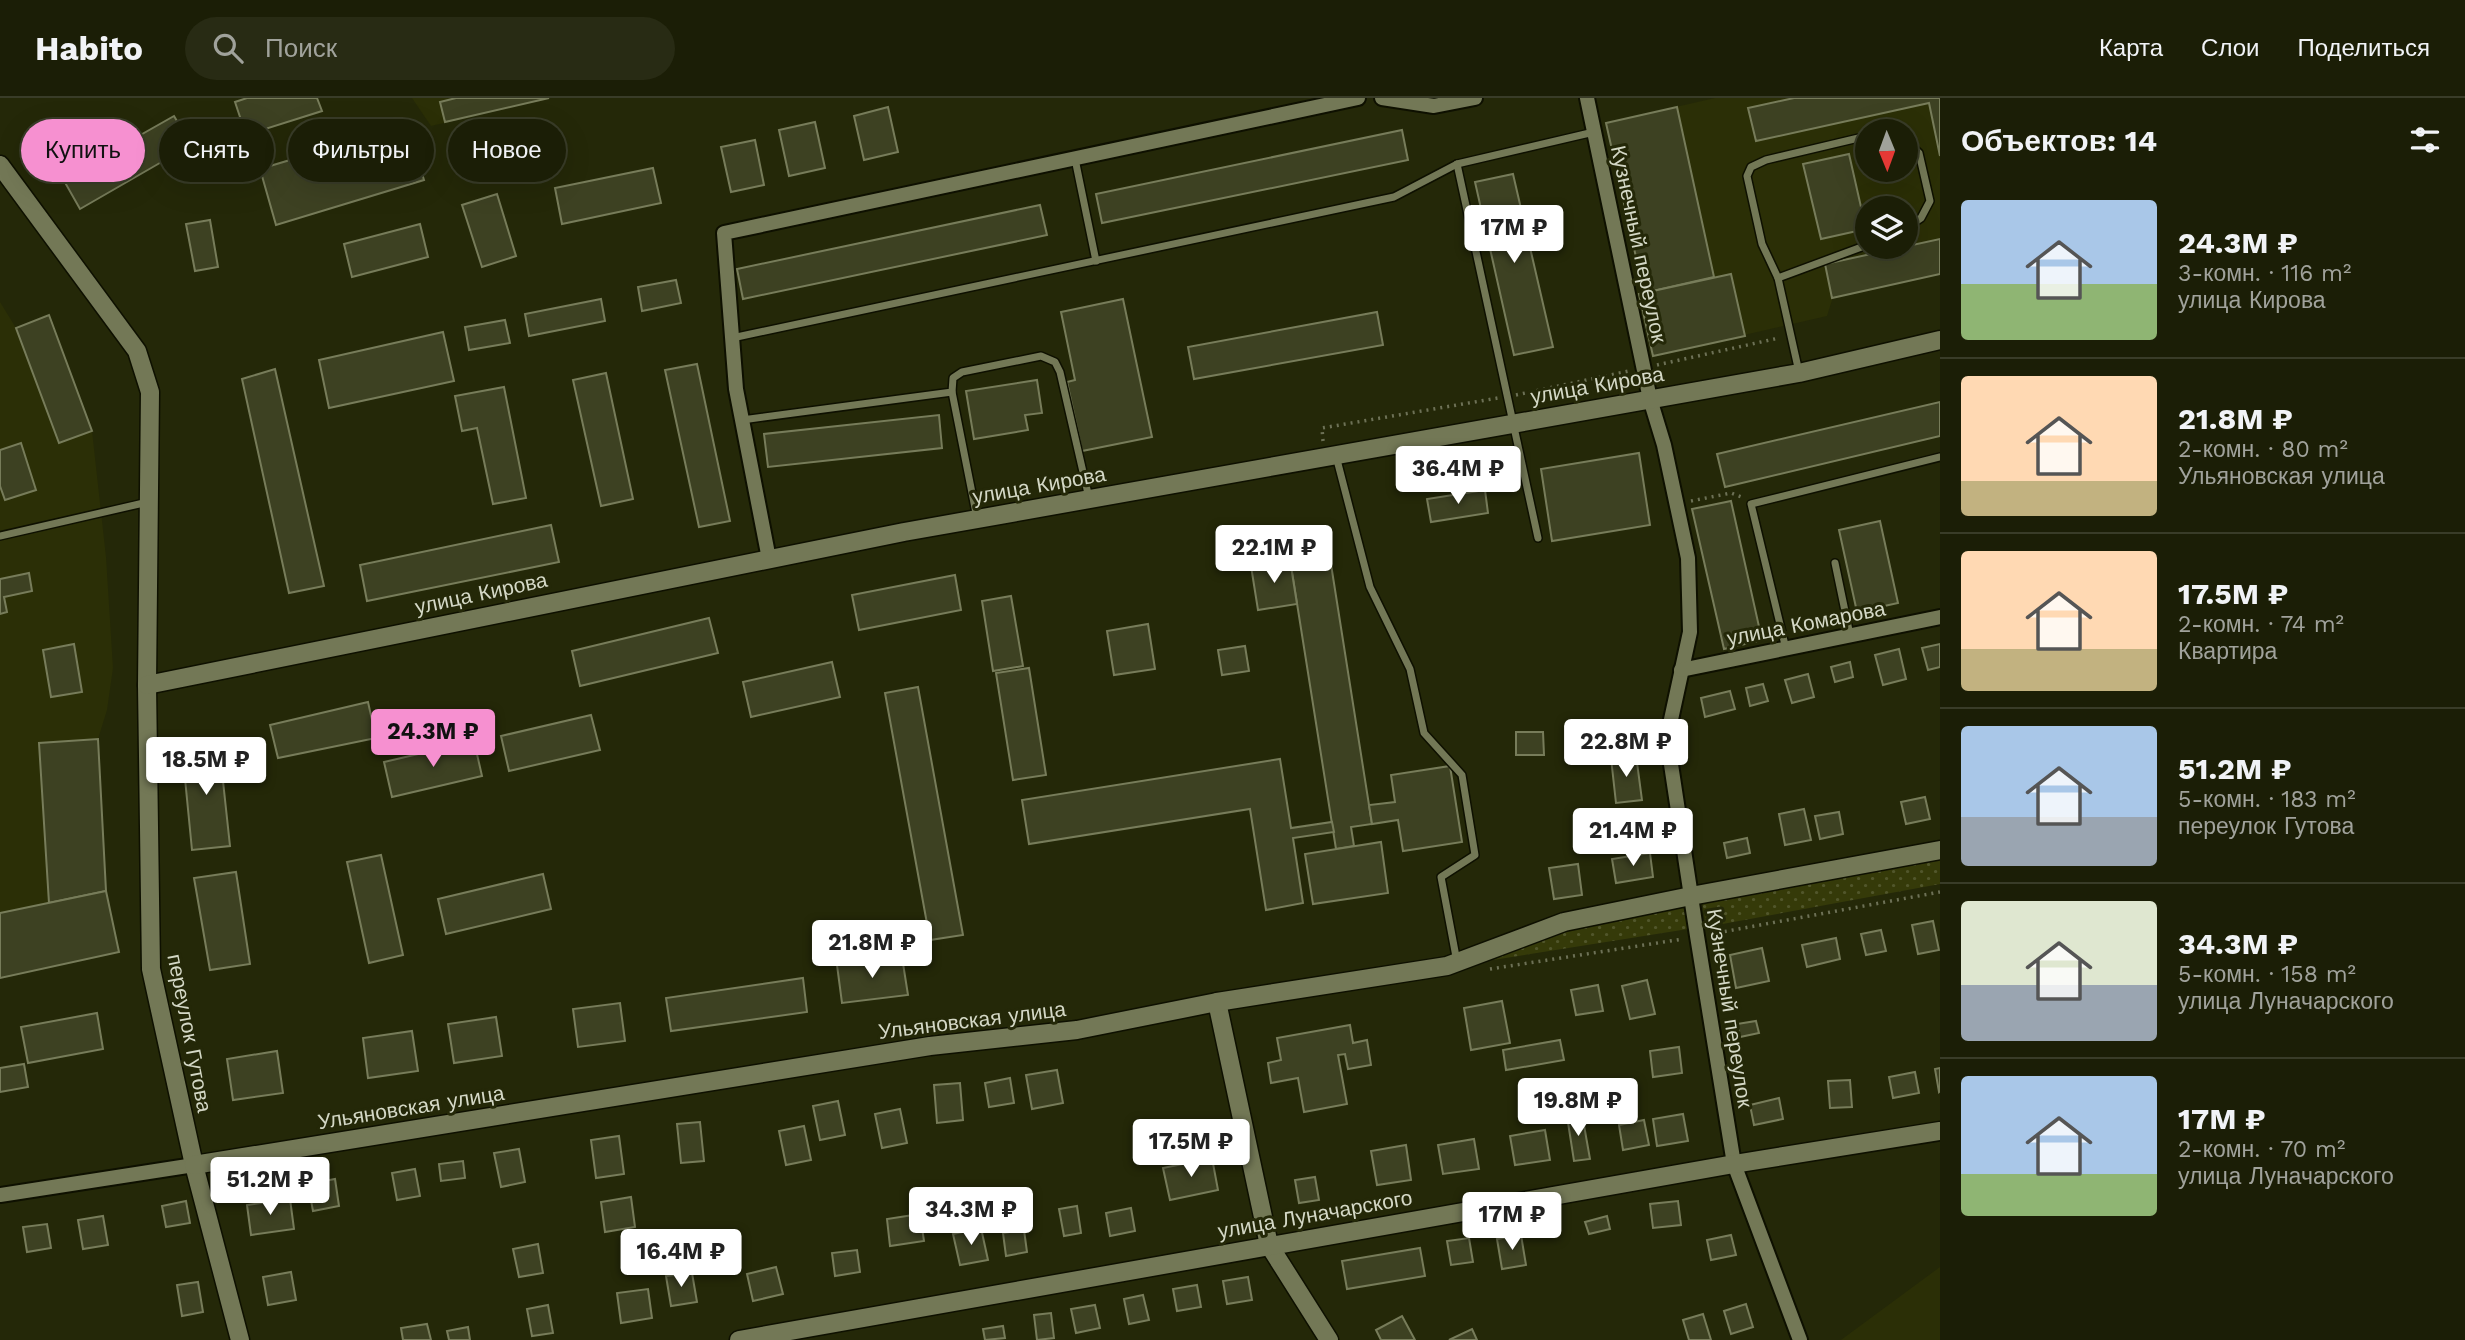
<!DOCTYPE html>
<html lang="ru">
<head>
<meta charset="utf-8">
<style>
	:root { --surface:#1b1e06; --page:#282b14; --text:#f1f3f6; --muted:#a0a29b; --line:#393c28; --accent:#f690d0 }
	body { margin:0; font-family:"Work Sans",sans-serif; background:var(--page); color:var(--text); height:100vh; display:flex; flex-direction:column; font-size:26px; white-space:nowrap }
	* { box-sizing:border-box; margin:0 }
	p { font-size:23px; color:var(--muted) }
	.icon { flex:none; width:38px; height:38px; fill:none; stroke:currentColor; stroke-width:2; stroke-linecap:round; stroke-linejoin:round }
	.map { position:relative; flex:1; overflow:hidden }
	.drawer { display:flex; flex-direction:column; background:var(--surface); width:525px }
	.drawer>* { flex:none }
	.guide { position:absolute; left:21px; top:21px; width:665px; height:63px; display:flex; gap:14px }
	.needle { width:46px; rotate:179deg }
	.fabs { position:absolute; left:1855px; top:21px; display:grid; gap:14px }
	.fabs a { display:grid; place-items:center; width:63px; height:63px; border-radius:50%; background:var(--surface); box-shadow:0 7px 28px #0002,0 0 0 2px var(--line); font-size:35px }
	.price { position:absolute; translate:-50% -60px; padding:0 16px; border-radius:7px; background:#fff; color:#222; font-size:23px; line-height:46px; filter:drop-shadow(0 2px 4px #0008) }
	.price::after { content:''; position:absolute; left:50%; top:42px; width:21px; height:16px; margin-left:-10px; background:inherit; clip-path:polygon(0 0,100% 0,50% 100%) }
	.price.active { background:var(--accent); color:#111 }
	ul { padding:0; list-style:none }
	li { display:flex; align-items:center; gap:21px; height:175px; padding:0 21px }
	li+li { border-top:2px solid var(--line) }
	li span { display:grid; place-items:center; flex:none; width:196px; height:140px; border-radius:7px; color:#555 }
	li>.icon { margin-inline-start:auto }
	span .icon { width:84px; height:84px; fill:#fffc; stroke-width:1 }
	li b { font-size:30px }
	h2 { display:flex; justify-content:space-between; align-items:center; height:84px; padding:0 21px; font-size:30px }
	.chip { padding:0 24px; border-radius:32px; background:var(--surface); box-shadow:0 7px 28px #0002,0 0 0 2px var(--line); font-size:24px; line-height:63px }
	.chip.active { background:var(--accent); color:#111 }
	header { display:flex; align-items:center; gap:42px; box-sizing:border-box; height:98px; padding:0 35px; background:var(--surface); border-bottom:2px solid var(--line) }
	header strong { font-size:33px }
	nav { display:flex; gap:38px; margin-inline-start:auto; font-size:24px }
	.search { width:490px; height:63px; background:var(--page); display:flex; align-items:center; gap:18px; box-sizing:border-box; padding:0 24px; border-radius:38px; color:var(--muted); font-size:26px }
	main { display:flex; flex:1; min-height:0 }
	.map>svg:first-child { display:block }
	.built { fill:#2b2f06; fill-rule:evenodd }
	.grass { fill:url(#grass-dots) }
	.building { fill:#3d4122; stroke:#777c5a; stroke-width:2 }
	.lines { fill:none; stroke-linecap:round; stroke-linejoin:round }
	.lane-casing { stroke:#0e1000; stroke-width:10 }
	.street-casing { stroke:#0e1000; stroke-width:18 }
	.secondary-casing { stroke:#0e1000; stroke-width:21 }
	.path { stroke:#6d7156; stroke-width:3.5; stroke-dasharray:2 5; stroke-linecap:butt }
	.lane { stroke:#737856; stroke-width:7 }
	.street { stroke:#737856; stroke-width:14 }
	.secondary { stroke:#737856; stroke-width:18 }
	.labels { text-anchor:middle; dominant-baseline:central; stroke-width:6; stroke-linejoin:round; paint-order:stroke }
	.street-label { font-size:21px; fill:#d4d8c6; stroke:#242808 }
</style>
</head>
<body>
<header>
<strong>Habito</strong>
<div class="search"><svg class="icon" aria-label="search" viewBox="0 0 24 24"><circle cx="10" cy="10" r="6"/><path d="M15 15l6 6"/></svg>Поиск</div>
<nav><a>Карта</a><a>Слои</a><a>Поделиться</a></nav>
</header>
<main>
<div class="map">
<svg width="1940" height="1242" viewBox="0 0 1940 1242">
	<defs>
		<pattern id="grass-dots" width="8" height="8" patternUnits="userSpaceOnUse" patternTransform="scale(1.75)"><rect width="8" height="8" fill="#353a09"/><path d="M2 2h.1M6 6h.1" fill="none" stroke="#51562b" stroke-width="1.8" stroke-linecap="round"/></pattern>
	</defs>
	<rect width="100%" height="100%" fill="#242808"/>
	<!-- built -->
	<g class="built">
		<path d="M412,0H549L431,28Z"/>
		<path d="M1715,0H1940V176L1833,199L1827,218L1653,258L1639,196L1644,194L1606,25ZM1867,33H1906V72H1867ZM1867,110H1906V149H1867Z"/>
		<path d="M0,204L16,230L49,217L92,333L106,459L113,570L107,612L98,641L106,793L119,854L0,880Z"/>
		<path d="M1940,1169V1242H1841Z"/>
	</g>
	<!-- grass -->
	<g class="grass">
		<path d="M1940,757V786L1706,829L1702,802Z"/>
		<path d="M1683,807L1688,831L1493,862L1565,831Z"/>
	</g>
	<!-- building -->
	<g class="building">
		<path d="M247,0H317L322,13L246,37L235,4Z"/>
		<path d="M456,0H549L445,24L440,4Z"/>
		<path d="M1794,0H1940V58L1929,5L1756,43L1748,10Z"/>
		<path d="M888,9L898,54L864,62L854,18Z"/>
		<path d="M1677,9L1714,179L1644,195L1606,25Z"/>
		<path d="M174,18L191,47L80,111L63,81Z"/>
		<path d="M815,24L825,70L789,78L779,32Z"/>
		<path d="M407,27L424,82L276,127L260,71Z"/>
		<path d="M1402,32L1408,62L1102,125L1096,96Z"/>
		<path d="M755,42L764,87L731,94L721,49Z"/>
		<path d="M1849,56L1866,131L1821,141L1803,66Z"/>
		<path d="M653,70L661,105L562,126L555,90Z"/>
		<path d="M1513,76L1553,249L1514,257L1475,84Z"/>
		<path d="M497,96L516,158L482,169L462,107Z"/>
		<path d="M1040,107L1047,137L743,201L737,171Z"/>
		<path d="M210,122L218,169L195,173L186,126Z"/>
		<path d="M420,126L428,159L352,179L344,146Z"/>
		<path d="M1940,141V176L1832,200L1825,166Z"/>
		<path d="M1731,176L1745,238L1653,258L1639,196Z"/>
		<path d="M676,182L681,205L642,213L638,189Z"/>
		<path d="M601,201L605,223L529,238L525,216Z"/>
		<path d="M1123,201L1152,339L1082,353L1067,284L1075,282L1061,214Z"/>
		<path d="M1377,214L1383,247L1194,281L1188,249Z"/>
		<path d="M49,217L92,333L59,345L16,230Z"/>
		<path d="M505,222L510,245L469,252L465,229Z"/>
		<path d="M443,234L454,283L329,310L319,262Z"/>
		<path d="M697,266L730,423L699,429L665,272Z"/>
		<path d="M275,271L324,488L289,495L242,281Z"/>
		<path d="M606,275L633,401L601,408L573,282Z"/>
		<path d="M1037,282L1042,315L1025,317L1028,332L974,341L966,293Z"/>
		<path d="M504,289L526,400L493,406L477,330L462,333L455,298Z"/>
		<path d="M1940,304V338L1725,389L1717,356Z"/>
		<path d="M939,317L942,350L768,369L764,336Z"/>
		<path d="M21,345L36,392L5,402L0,388V352Z"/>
		<path d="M1639,355L1650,427L1552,443L1541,371Z"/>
		<path d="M1485,392L1488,415L1431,424L1427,401Z"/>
		<path d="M1731,403L1762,542L1724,551L1692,411Z"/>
		<path d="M1880,423L1898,505L1857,514L1839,432Z"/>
		<path d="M551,427L559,464L367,503L360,467Z"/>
		<path d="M1308,452L1310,463L1330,460L1372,726L1351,729L1354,748L1336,751L1289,455Z"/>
		<path d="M1290,462L1297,506L1258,512L1251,468Z"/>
		<path d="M29,475L32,493L4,499L7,514L0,516V481Z"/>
		<path d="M955,477L961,512L859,532L852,497Z"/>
		<path d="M1011,498L1023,568L993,573L982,503Z"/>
		<path d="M709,520L718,555L580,588L572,553Z"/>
		<path d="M1148,526L1155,571L1114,577L1107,533Z"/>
		<path d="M74,546L82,594L51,599L43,552Z"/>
		<path d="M1940,546V569L1928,572L1922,550Z"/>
		<path d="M1245,548L1249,573L1222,577L1218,552Z"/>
		<path d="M1899,551L1906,581L1883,587L1875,557Z"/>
		<path d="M832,564L840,599L751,619L743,584Z"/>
		<path d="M1850,564L1853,579L1835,584L1831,569Z"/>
		<path d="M1029,570L1046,677L1013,682L996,575Z"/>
		<path d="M1808,576L1814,599L1792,605L1785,582Z"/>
		<path d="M1763,586L1768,603L1750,608L1746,590Z"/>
		<path d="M918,589L963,837L930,842L885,595Z"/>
		<path d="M1730,593L1735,611L1705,619L1701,600Z"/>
		<path d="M368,604L376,640L278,660L270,627Z"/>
		<path d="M591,617L600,652L509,673L501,638Z"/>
		<path d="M1516,634H1543L1544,657H1516Z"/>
		<path d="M98,641L106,793L49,805L39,645Z"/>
		<path d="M474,643L482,678L392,699L384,664Z"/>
		<path d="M219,646L230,748L192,752L182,650Z"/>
		<path d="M1636,657L1642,702L1616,705L1611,660Z"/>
		<path d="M1280,661L1291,730L1332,724L1334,734L1293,740L1303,805L1266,812L1250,711L1029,746L1022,702Z"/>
		<path d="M1450,668L1462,744L1403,753L1398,722L1372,726L1369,707L1395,704L1391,677Z"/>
		<path d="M1925,699L1930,721L1906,726L1901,704Z"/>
		<path d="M1804,711L1811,742L1785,747L1779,716Z"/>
		<path d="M1839,714L1843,736L1820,741L1815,718Z"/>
		<path d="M1747,740L1750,755L1727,760L1724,745Z"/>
		<path d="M1381,744L1388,795L1313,806L1305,756Z"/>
		<path d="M1650,755L1653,779L1616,785L1612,761Z"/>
		<path d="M381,757L403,857L369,865L347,764Z"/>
		<path d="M1578,766L1582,797L1554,801L1549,770Z"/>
		<path d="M236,774L250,866L210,872L194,780Z"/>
		<path d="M543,776L551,811L446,836L438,801Z"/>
		<path d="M106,793L119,854L0,880V815Z"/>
		<path d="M1933,823L1939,852L1918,856L1912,827Z"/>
		<path d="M1881,832L1886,853L1866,857L1861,836Z"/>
		<path d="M1836,840L1840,861L1807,869L1802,847Z"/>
		<path d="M1762,850L1769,883L1736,890L1730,857Z"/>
		<path d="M902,859L908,897L842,905L837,867Z"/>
		<path d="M803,880L807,914L671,933L666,900Z"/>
		<path d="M1647,882L1655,916L1630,921L1622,888Z"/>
		<path d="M1598,887L1603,913L1576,917L1571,892Z"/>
		<path d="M1502,903L1510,945L1471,952L1464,910Z"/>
		<path d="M620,905L625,943L578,949L573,911Z"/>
		<path d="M97,915L103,951L28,965L21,929Z"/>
		<path d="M496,919L502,958L454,965L448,926Z"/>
		<path d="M1756,923L1759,935L1740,939L1737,926Z"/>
		<path d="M1350,927L1353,945L1367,942L1371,967L1348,971L1345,956L1338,957L1347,1006L1304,1014L1298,980L1271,985L1268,965L1281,962L1277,940Z"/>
		<path d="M412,933L418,973L368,980L363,940Z"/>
		<path d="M1560,942L1564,962L1506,972L1503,952Z"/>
		<path d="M1679,949L1682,975L1653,979L1650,953Z"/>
		<path d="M277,953L283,995L233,1002L227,961Z"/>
		<path d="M24,966L28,989L0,994V970Z"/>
		<path d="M1940,970V993L1939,994L1935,971Z"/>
		<path d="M1057,972L1063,1005L1032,1011L1026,977Z"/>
		<path d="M1915,974L1919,995L1893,1000L1889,979Z"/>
		<path d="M1010,980L1014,1005L989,1009L985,985Z"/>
		<path d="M1850,982L1852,1009L1830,1010L1828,983Z"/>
		<path d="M960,985L963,1022L937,1025L934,987Z"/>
		<path d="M1779,1000L1783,1021L1754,1027L1750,1007Z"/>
		<path d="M838,1003L845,1037L820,1042L813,1008Z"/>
		<path d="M900,1011L907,1045L882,1050L875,1016Z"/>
		<path d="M1582,1016L1590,1061L1574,1063L1567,1018Z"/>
		<path d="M1683,1016L1688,1043L1657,1048L1653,1021Z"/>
		<path d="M1644,1022L1649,1047L1623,1052L1619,1027Z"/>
		<path d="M700,1024L704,1063L681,1065L677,1026Z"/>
		<path d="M804,1028L811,1062L786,1067L779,1033Z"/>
		<path d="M1545,1032L1550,1062L1515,1067L1510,1038Z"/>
		<path d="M619,1038L624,1076L596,1080L591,1042Z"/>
		<path d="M1474,1041L1479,1071L1443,1076L1438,1047Z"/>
		<path d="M1406,1047L1411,1082L1377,1087L1371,1053Z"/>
		<path d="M519,1051L525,1084L501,1089L494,1055Z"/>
		<path d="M1212,1060L1218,1092L1170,1102L1163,1070Z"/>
		<path d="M463,1063L465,1080L441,1083L439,1066Z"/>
		<path d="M415,1071L420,1098L397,1102L392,1075Z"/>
		<path d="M1315,1079L1319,1102L1299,1105L1295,1082Z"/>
		<path d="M335,1081L339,1108L313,1113L308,1086Z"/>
		<path d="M631,1099L635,1129L605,1134L601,1104Z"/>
		<path d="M290,1101L294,1131L251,1137L247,1107Z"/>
		<path d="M186,1103L190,1125L166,1129L162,1108Z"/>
		<path d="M1678,1103L1681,1127L1653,1130L1650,1106Z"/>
		<path d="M1077,1108L1081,1135L1064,1138L1059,1111Z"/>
		<path d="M1131,1110L1135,1133L1110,1138L1106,1115Z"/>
		<path d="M920,1116L924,1143L890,1148L887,1121Z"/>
		<path d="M103,1118L108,1147L83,1151L78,1122Z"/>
		<path d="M1607,1118L1610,1131L1589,1136L1585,1124Z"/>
		<path d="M47,1126L51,1150L27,1154L23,1129Z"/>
		<path d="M981,1130L988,1162L960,1167L953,1136Z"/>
		<path d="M1024,1132L1027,1154L1006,1158L1003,1135Z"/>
		<path d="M1521,1137L1526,1167L1502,1171L1497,1141Z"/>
		<path d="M1731,1137L1736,1157L1711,1162L1707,1142Z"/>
		<path d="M1469,1140L1473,1164L1451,1167L1447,1143Z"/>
		<path d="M538,1146L543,1175L519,1179L513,1151Z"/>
		<path d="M1420,1150L1425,1178L1347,1191L1342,1163Z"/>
		<path d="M857,1152L860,1174L835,1178L832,1155Z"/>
		<path d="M776,1169L783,1196L753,1203L747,1176Z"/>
		<path d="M291,1174L296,1202L268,1207L263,1179Z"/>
		<path d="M692,1175L697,1204L671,1208L666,1178Z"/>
		<path d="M1248,1179L1252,1202L1227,1206L1223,1183Z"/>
		<path d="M198,1184L203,1214L182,1218L177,1187Z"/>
		<path d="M1197,1187L1201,1209L1177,1213L1173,1191Z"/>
		<path d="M648,1191L652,1220L621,1225L617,1195Z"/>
		<path d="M1143,1197L1149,1222L1129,1226L1124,1201Z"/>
		<path d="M1746,1206L1753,1229L1731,1236L1724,1213Z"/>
		<path d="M548,1207L553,1235L532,1238L527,1211Z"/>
		<path d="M1095,1207L1100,1230L1076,1235L1071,1211Z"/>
		<path d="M1051,1215L1054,1240L1037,1242L1034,1217Z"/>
		<path d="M1703,1216L1711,1242H1689L1683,1222Z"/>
		<path d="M1402,1218L1415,1242H1381L1376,1232Z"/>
		<path d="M427,1226L431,1242H403L401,1230Z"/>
		<path d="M1003,1228L1005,1240L985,1242L983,1231Z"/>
		<path d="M468,1229L470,1242H449L447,1233Z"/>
		<path d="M1472,1231L1477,1242H1449Z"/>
	</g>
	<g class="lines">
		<!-- lane casing -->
		<g class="lane-casing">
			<g id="lane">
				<path d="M1906,43L1919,55L1930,103L1921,120L1906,130"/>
				<path d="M1075,61L1096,163"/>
				<path d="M1457,66L1538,440"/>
				<path d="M1778,180L1867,147"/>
				<path d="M732,240L1394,99L1457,66L1594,34"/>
				<path d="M1799,274L1778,180L1762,146L1747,78L1751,69L1766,62L1867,38"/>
				<path d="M952,294L977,420"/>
				<path d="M742,322L952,294L953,280L962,274L1041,258L1055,264L1060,274L1089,400"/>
				<path d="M1336,358L1370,489L1410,571L1424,635L1462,677L1475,757L1441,779L1457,864"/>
				<path d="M0,438L148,404"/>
				<path d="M1835,465L1850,537"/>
				<path d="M1786,551L1751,406L1940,359"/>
			</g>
		</g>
		<!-- street casing -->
		<g class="street-casing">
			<g id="street">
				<path d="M1382,0L1434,8L1475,0"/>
				<path d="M1587,0L1650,301L1664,347L1688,460L1690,534L1667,640L1697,838L1734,1066L1800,1242"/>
				<path d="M769,461L736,291L724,135L1358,0"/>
				<path d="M1681,572L1940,519"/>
				<path d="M0,1097L194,1067"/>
			</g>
		</g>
		<!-- secondary casing -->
		<g class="secondary-casing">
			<g id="secondary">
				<path d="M0,67L137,253L150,294L147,587L151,871L194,1067L240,1242"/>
				<path d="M147,587L904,434L1799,275L1940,242"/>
				<path d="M1217,904L1269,1147L1329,1242"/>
				<path d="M194,1067L930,948L1077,932L1217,904L1447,868L1564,824L1691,798L1940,752"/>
				<path d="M739,1242L1734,1066L1940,1033"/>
			</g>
		</g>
		<!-- path -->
		<g class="path">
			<path d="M1657,267L1779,240"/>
			<path d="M1516,297L1629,273"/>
			<path d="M1323,343L1322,330L1498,300"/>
			<path d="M1691,403L1731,395L1744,400"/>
			<path d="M1711,836L1940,794"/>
			<path d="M1490,871L1683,841"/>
		</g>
		<!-- lane -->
		<use href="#lane" class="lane"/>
		<!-- street -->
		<use href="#street" class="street"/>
		<!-- secondary -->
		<use href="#secondary" class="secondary"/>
	</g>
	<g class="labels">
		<!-- street labels -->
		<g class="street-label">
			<text transform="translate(1639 146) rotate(78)">Кузнечный переулок</text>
			<text transform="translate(1597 287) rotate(-10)">улица Кирова</text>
			<text transform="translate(1039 387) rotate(-10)">улица Кирова</text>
			<text transform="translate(481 495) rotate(-12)">улица Кирова</text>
			<text transform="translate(1806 525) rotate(-11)">улица Комарова</text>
			<text transform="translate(1730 910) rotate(81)">Кузнечный переулок</text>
			<text transform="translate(972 922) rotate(-7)">Ульяновская улица</text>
			<text transform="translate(190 935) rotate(79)">переулок Гутова</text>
			<text transform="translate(411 1009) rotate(-9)">Ульяновская улица</text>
			<text transform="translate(1315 1116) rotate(-10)">улица Луначарского</text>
		</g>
	</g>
</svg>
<div class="fabs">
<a><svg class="needle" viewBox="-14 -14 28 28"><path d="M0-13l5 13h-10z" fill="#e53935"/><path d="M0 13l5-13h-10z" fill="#a0a29b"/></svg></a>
<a><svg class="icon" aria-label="layers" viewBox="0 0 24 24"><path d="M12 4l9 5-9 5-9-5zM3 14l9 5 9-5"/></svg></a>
</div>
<b class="price" style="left:1514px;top:167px">17M ₽</b>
<b class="price" style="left:1458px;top:408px">36.4M ₽</b>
<b class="price" style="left:1274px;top:487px">22.1M ₽</b>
<b class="price active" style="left:433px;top:671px">24.3M ₽</b>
<b class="price" style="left:1626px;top:681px">22.8M ₽</b>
<b class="price" style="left:206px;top:699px">18.5M ₽</b>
<b class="price" style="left:1633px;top:770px">21.4M ₽</b>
<b class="price" style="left:872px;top:882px">21.8M ₽</b>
<b class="price" style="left:1578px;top:1040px">19.8M ₽</b>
<b class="price" style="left:1191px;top:1081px">17.5M ₽</b>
<b class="price" style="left:270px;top:1119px">51.2M ₽</b>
<b class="price" style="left:971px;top:1149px">34.3M ₽</b>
<b class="price" style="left:1512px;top:1154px">17M ₽</b>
<b class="price" style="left:681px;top:1191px">16.4M ₽</b>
<div class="guide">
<a class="chip active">Купить</a>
<a class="chip">Снять</a>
<a class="chip">Фильтры</a>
<a class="chip">Новое</a>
</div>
</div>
<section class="drawer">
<h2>Объектов: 14<svg class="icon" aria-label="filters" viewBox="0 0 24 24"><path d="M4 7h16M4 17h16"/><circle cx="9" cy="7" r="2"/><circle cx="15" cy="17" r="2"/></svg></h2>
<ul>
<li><span style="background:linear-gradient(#a9c7e8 60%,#8fb573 0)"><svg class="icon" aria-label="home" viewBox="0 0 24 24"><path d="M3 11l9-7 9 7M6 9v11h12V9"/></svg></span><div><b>24.3M ₽</b><p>3-комн. · 116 m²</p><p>улица Кирова</p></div></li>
<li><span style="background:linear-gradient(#ffd9b3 75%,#c2b280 0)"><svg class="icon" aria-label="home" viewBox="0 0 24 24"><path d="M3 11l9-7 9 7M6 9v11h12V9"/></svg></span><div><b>21.8M ₽</b><p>2-комн. · 80 m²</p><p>Ульяновская улица</p></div></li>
<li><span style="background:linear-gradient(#ffd9b3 70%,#c2b280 0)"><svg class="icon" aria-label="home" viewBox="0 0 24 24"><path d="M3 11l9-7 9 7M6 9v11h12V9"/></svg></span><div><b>17.5M ₽</b><p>2-комн. · 74 m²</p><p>Квартира</p></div></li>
<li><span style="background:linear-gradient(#a9c7e8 65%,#9aa5b1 0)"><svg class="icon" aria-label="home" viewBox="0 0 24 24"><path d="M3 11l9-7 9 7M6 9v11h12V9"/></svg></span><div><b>51.2M ₽</b><p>5-комн. · 183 m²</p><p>переулок Гутова</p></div></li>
<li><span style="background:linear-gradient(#dfe7d0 60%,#9aa5b1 0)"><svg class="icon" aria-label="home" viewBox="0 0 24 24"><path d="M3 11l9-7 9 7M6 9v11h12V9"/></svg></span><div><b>34.3M ₽</b><p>5-комн. · 158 m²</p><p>улица Луначарского</p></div></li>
<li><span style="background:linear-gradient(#a9c7e8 70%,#8fb573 0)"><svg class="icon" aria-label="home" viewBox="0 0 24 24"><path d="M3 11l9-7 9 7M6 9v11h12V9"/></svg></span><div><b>17M ₽</b><p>2-комн. · 70 m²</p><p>улица Луначарского</p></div></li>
</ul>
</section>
</main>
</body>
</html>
